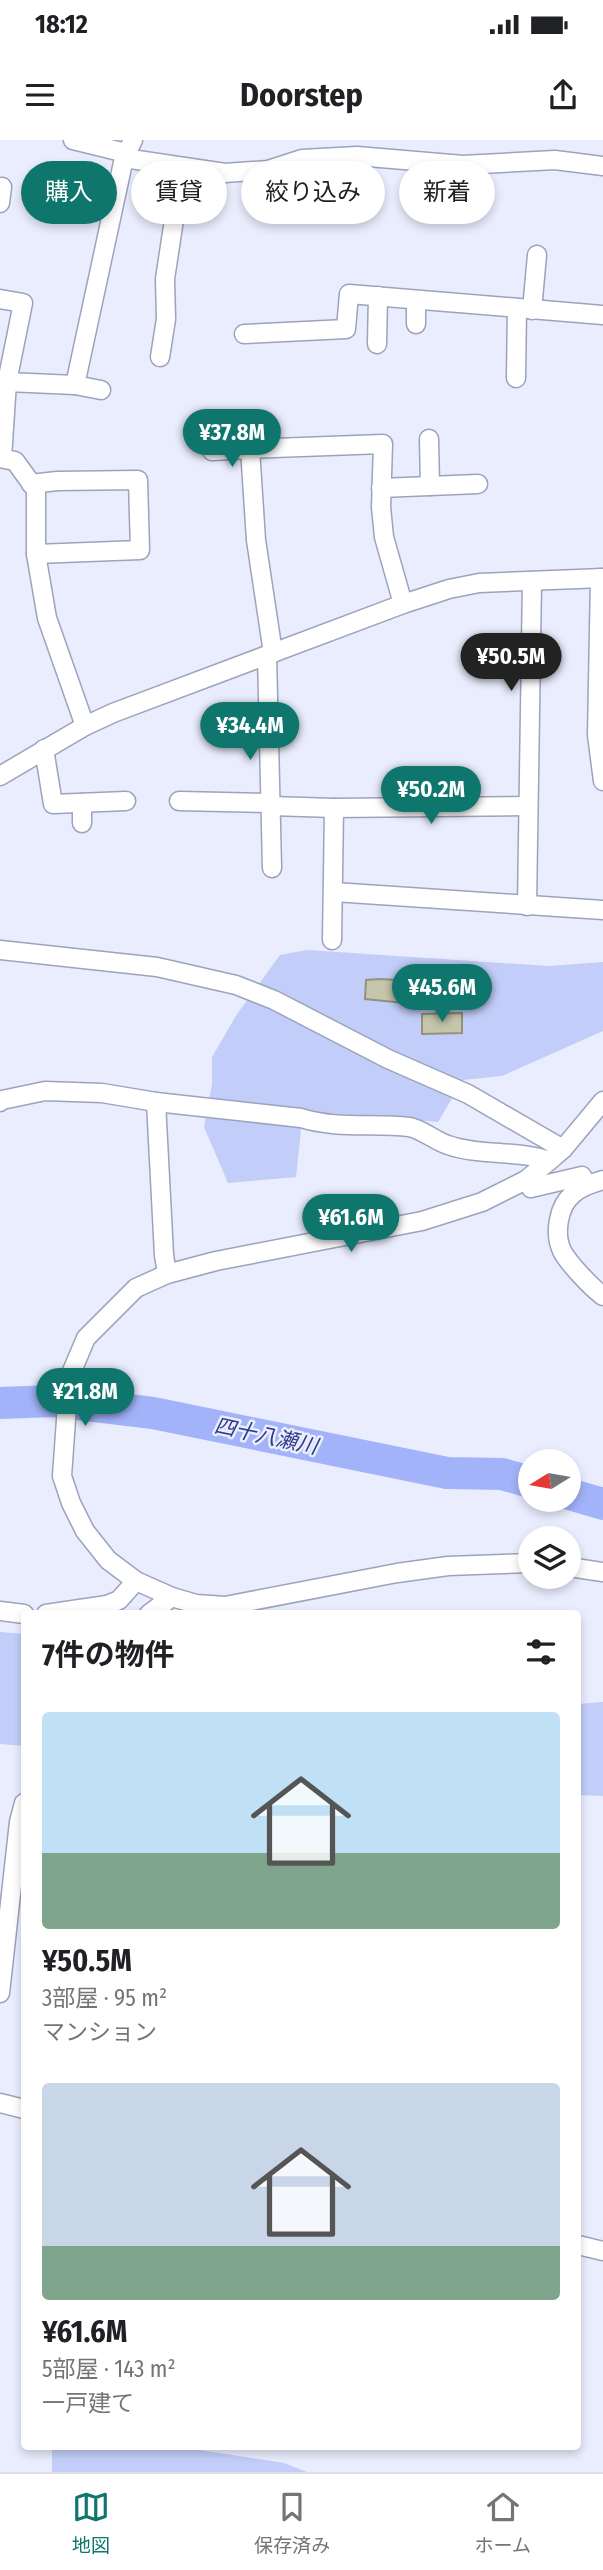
<!DOCTYPE html>
<html lang="ja">
<head>
<meta charset="utf-8">
<style>
	:root { --surface:#fff; --page:#f6f6f6; --text:#202124; --muted:#757577; --line:#e0e0e0; --accent:#0f766e }
	body { margin:0; font-family:"Fira Sans Condensed","Noto Sans JP",sans-serif; background:var(--page); color:var(--text); height:100vh; display:flex; flex-direction:column; font-size:26px; white-space:nowrap }
	* { box-sizing:border-box; margin:0 }
	p { font-size:23px; color:var(--muted) }
	.icon { flex:none; width:38px; height:38px; fill:none; stroke:currentColor; stroke-width:2; stroke-linecap:round; stroke-linejoin:round }
	.map { position:relative; flex:1; overflow:hidden }
	.sheet { position:absolute; left:21px; top:1470px; width:560px; height:840px; display:flex; flex-direction:column; background:var(--surface); border-radius:7px; box-shadow:0 4px 10px #0003 }
	.sheet>* { flex:none }
	.banner { position:absolute; left:21px; top:21px; width:562px; height:63px; display:flex; gap:14px }
	.needle { width:46px; rotate:259deg }
	.buttons { position:absolute; left:518px; top:1309px; display:grid; gap:14px }
	.buttons a { display:grid; place-items:center; width:63px; height:63px; border-radius:50%; background:var(--surface); box-shadow:0 4px 10px #0003; font-size:35px }
	.price { position:absolute; translate:-50% -60px; padding:0 16px; border-radius:24px; background:var(--accent); color:#fff; font-size:23px; line-height:46px; filter:drop-shadow(0 2px 4px #0008) }
	.price::after { content:''; position:absolute; left:50%; top:42px; width:21px; height:16px; margin-left:-10px; background:inherit; clip-path:polygon(0 0,100% 0,50% 100%) }
	.price.active { background:#222; color:#fff }
	ul { padding:0; list-style:none }
	li { display:grid; align-content:center; gap:14px; height:371px; padding:0 21px }
	li span { display:grid; place-items:center; height:217px; border-radius:7px; color:#555 }
	li>.icon { margin-inline-start:auto }
	span .icon { width:126px; height:126px; fill:#fffc; stroke-width:1 }
	li b { font-size:30px }
	h2 { display:flex; justify-content:space-between; align-items:center; height:84px; padding:0 21px; font-size:30px }
	.pill { padding:0 24px; border-radius:32px; background:var(--surface); box-shadow:0 4px 10px #0003; font-size:24px; line-height:63px }
	.pill.active { background:var(--accent); color:#fff }
	.status { display:flex; justify-content:space-between; align-items:center; height:49px; padding:0 35px; background:var(--surface); direction:ltr }
	.status svg { height:19px; fill:currentColor }
	header { display:flex; justify-content:space-between; align-items:center; height:91px; padding:0 21px; background:var(--surface); font-size:32px; font-weight:700 }
	.tab-bar { display:flex; justify-content:space-around; align-items:center; height:98px; border-top:2px solid var(--line); background:var(--surface); font-size:19px; color:var(--muted) }
	.tab-bar a { display:grid; justify-items:center; gap:4px }
	.tab-bar .active { color:var(--accent) }
	.map>svg:first-child { display:block }
	.green { fill:#c2cef9 }
	.lines { fill:none; stroke-linecap:round; stroke-linejoin:round }
	.river { stroke:#a2b3fa; stroke-width:32 }
	.building { fill:#c5c6ac; stroke:#92937a; stroke-width:2 }
	.minor-casing { stroke:#9ca3bb; stroke-width:21 }
	.minor { stroke:#fff; stroke-width:18 }
	.labels { text-anchor:middle; dominant-baseline:central; stroke-width:5; stroke-linejoin:round; paint-order:stroke }
	.water-label { font-size:21px; font-style:italic; fill:#303b8b; stroke:#e9edfd }
</style>
</head>
<body>
<div class="status"><b>18:12</b><svg viewBox="0 0 49 12"><path d="M0 12V9h3v3zM5 12V6h3v6zM10 12V3h3v9zM15 12V0h3v12zM26 1h20v11H26zM47 4h2v5h-2z"/></svg></div>
<header><svg class="icon" aria-label="menu" viewBox="0 0 24 24"><path d="M4 6h16M4 12h16M4 18h16"/></svg>Doorstep<svg class="icon" aria-label="share" viewBox="0 0 24 24"><path d="M12 15V3M7 8l5-5 5 5M5 13v7h14v-7"/></svg></header>
<div class="map">
<svg width="603" height="2332" viewBox="0 0 603 2332">
	<rect width="100%" height="100%" fill="#e9edfd"/>
	<!-- green -->
	<g class="green">
		<path d="M307,810L549,826L603,822V891L502,936L463,940L438,982L303,971L296,1037L228,1043L204,987L212,944V917L237,874L280,815Z"/>
		<path d="M0,1492L24,1494V1606L0,1604Z"/>
		<path d="M603,1562V1656L578,1655V1564Z"/>
		<path d="M52,2307H181L284,2323L307,2332H52Z"/>
	</g>
	<g class="lines">
		<!-- river -->
		<g class="river">
			<path d="M0,1263L53,1261L153,1273L447,1333L502,1334L530,1342"/>
			<path d="M569,1354L603,1364"/>
		</g>
	</g>
	<!-- building -->
	<g class="building">
		<path d="M380,839L412,841L411,847H415L414,864L365,859L366,840Z"/>
		<path d="M462,873V893L422,894V874Z"/>
	</g>
	<g class="lines">
		<!-- minor casing -->
		<g class="minor-casing">
			<g id="minor">
				<path d="M73,0L126,13"/>
				<path d="M124,18L225,33L268,30L302,19L357,16L463,25L555,20L603,26"/>
				<path d="M0,63L2,47"/>
				<path d="M0,159L23,163L7,242"/>
				<path d="M532,170L537,115"/>
				<path d="M416,184V160"/>
				<path d="M244,194L346,189L349,154L603,175"/>
				<path d="M377,204L378,156"/>
				<path d="M160,217L166,179L165,139L182,27"/>
				<path d="M516,238L517,168"/>
				<path d="M75,245L124,18L133,0"/>
				<path d="M429,299L430,346"/>
				<path d="M212,311L250,309"/>
				<path d="M0,318L15,321L36,350V414L47,478L85,586"/>
				<path d="M2,318L7,242L75,245L101,250"/>
				<path d="M31,344L57,341L138,340L140,410L36,414"/>
				<path d="M381,348L478,344"/>
				<path d="M600,438L597,595L603,641"/>
				<path d="M273,513L256,400L250,309L383,304L381,367L384,397L403,464"/>
				<path d="M267,515L272,728"/>
				<path d="M44,609L53,664L126,661"/>
				<path d="M0,636L85,586L113,573L403,464L449,449L479,443L603,438"/>
				<path d="M179,661L271,663"/>
				<path d="M82,663V683"/>
				<path d="M271,666L334,668L528,666"/>
				<path d="M334,752L603,770"/>
				<path d="M527,766L532,441"/>
				<path d="M332,800L334,668"/>
				<path d="M0,810L157,827L236,845L274,860L388,919L468,954L563,1009"/>
				<path d="M0,962L2,960L45,951L102,953L156,962L301,978C336,989 373,983 409,987C422,989 435,1001 448,1005C478,1016 521,1010 549,1021"/>
				<path d="M156,962L164,1115L167,1134"/>
				<path d="M526,1040L531,1048L582,1036L587,1045"/>
				<path d="M603,1040C593,1043 581,1046 573,1054C558,1066 554,1094 562,1111C569,1124 591,1147 603,1156"/>
				<path d="M530,1423L448,1426L397,1433L225,1466L196,1464L172,1457L136,1441L108,1420L85,1391L71,1363L62,1336L69,1238L86,1198L136,1148L167,1134L216,1121L422,1081L482,1062L526,1040L549,1021L563,1009L603,961"/>
				<path d="M569,1427L603,1432"/>
				<path d="M0,1471L24,1474"/>
				<path d="M46,1474L107,1465L119,1460L136,1441"/>
				<path d="M149,1474L172,1457"/>
				<path d="M0,1853L19,1682L24,1663"/>
				<path d="M0,1963L24,1969"/>
				<path d="M578,2105L603,2111"/>
			</g>
		</g>
		<!-- minor -->
		<use href="#minor" class="minor"/>
	</g>
	<g class="labels">
		<!-- water labels -->
		<g class="water-label">
			<text transform="translate(266 1296) rotate(12)">四十八瀬川</text>
		</g>
	</g>
</svg>
<div class="buttons">
<a><svg class="needle" viewBox="-14 -14 28 28"><path d="M0-13l5 13h-10z" fill="#e53935"/><path d="M0 13l5-13h-10z" fill="#757577"/></svg></a>
<a><svg class="icon" aria-label="layers" viewBox="0 0 24 24"><path d="M12 4l9 5-9 5-9-5zM3 14l9 5 9-5"/></svg></a>
</div>
<b class="price" style="left:232px;top:329px">¥37.8M</b>
<b class="price active" style="left:511px;top:553px">¥50.5M</b>
<b class="price" style="left:250px;top:622px">¥34.4M</b>
<b class="price" style="left:431px;top:686px">¥50.2M</b>
<b class="price" style="left:442px;top:884px">¥45.6M</b>
<b class="price" style="left:351px;top:1114px">¥61.6M</b>
<b class="price" style="left:85px;top:1288px">¥21.8M</b>
<div class="banner">
<a class="pill active">購入</a>
<a class="pill">賃貸</a>
<a class="pill">絞り込み</a>
<a class="pill">新着</a>
</div>
<section class="sheet">
<h2>7件の物件<svg class="icon" aria-label="filters" viewBox="0 0 24 24"><path d="M4 7h16M4 17h16"/><circle cx="9" cy="7" r="2"/><circle cx="15" cy="17" r="2"/></svg></h2>
<ul>
<li><span style="background:linear-gradient(#bfe0f5 65%,#7fa58c 0)"><svg class="icon" aria-label="home" viewBox="0 0 24 24"><path d="M3 11l9-7 9 7M6 9v11h12V9"/></svg></span><div><b>¥50.5M</b><p>3部屋 · 95 m²</p><p>マンション</p></div></li>
<li><span style="background:linear-gradient(#c9d6e8 75%,#7fa58c 0)"><svg class="icon" aria-label="home" viewBox="0 0 24 24"><path d="M3 11l9-7 9 7M6 9v11h12V9"/></svg></span><div><b>¥61.6M</b><p>5部屋 · 143 m²</p><p>一戸建て</p></div></li>
</ul>
</section>
</div>
<nav class="tab-bar">
<a class="active"><svg class="icon" aria-label="map" viewBox="0 0 24 24"><path d="M3 6l6-2 6 2 6-2v14l-6 2-6-2-6 2zM9 4v14M15 6v14"/></svg>地図</a>
<a><svg class="icon" aria-label="saved" viewBox="0 0 24 24"><path d="M7 4h10v16l-5-4-5 4z"/></svg>保存済み</a>
<a><svg class="icon" aria-label="home" viewBox="0 0 24 24"><path d="M3 11l9-7 9 7M6 9v11h12V9"/></svg>ホーム</a>
</nav>
</body>
</html>
